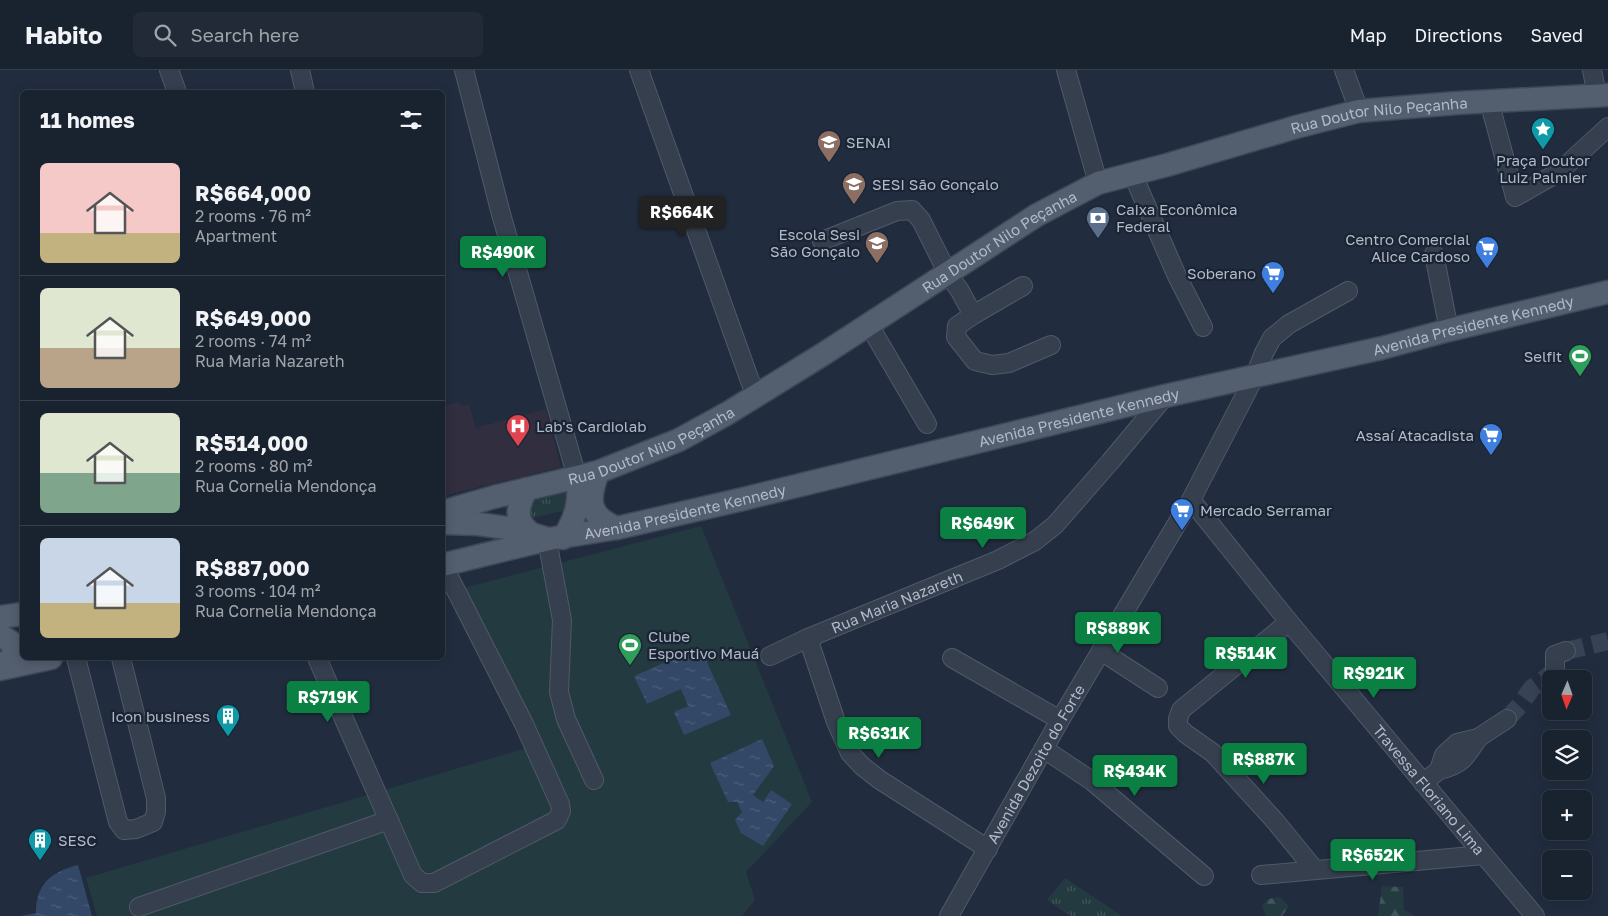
<!DOCTYPE html>
<html lang="en">
<head>
<meta charset="utf-8">
<style>
	:root { --surface:#19222f; --page:#222a37; --text:#f1f3f6; --muted:#9fa4aa; --line:#373f4b; --accent:#0b8043 }
	body { margin:0; font-family:"Golos Text",sans-serif; background:var(--page); color:var(--text); height:100vh; display:flex; flex-direction:column; font-size:19px; white-space:nowrap }
	* { box-sizing:border-box; margin:0 }
	p { font-size:16px; color:var(--muted) }
	.icon { flex:none; width:28px; height:28px; fill:none; stroke:currentColor; stroke-width:2; stroke-linecap:round; stroke-linejoin:round }
	.map { position:relative; flex:1; overflow:hidden }
	.sheet { position:absolute; left:20px; top:20px; width:425px; height:570px; display:flex; flex-direction:column; background:var(--surface); border-radius:8px; box-shadow:0 2px 12px #0003,0 0 0 1px var(--line) }
	.sheet>* { flex:none }
	.needle { width:32px; rotate:182deg }
	.tools { position:absolute; left:1542px; top:600px; display:grid; gap:10px }
	.tools a { display:grid; place-items:center; width:50px; height:50px; border-radius:8px; background:var(--surface); box-shadow:0 2px 12px #0003,0 0 0 1px var(--line); font-size:25px }
	.price { position:absolute; translate:-50% -42px; padding:0 11px; border-radius:5px; background:var(--accent); color:#fff; font-size:16px; line-height:32px; filter:drop-shadow(0 1px 2px #0008) }
	.price::after { content:''; position:absolute; left:50%; top:30px; width:15px; height:11px; margin-left:-8px; background:inherit; clip-path:polygon(0 0,100% 0,50% 100%) }
	.price.selected { background:#222; color:#fff }
	ul { padding:0; list-style:none }
	li { display:flex; align-items:center; gap:15px; height:125px; padding:0 20px }
	li+li { border-top:1px solid var(--line) }
	li span { display:grid; place-items:center; flex:none; width:140px; height:100px; border-radius:8px; color:#555 }
	li>.icon { margin-inline-start:auto }
	span .icon { width:60px; height:60px; fill:#fffc; stroke-width:1 }
	li b { font-size:21px }
	h2 { display:flex; justify-content:space-between; align-items:center; height:60px; padding:0 20px; font-size:21px }
	header { display:flex; align-items:center; gap:30px; box-sizing:border-box; height:70px; padding:0 25px; background:var(--surface); border-bottom:1px solid var(--line) }
	header strong { font-size:24px }
	nav { display:flex; gap:28px; margin-inline-start:auto; font-size:18px }
	.search { width:350px; height:45px; background:var(--page); display:flex; align-items:center; gap:12px; box-sizing:border-box; padding:0 18px; border-radius:8px; color:var(--muted); font-size:19px }
	.map>svg:first-child { display:block }
	.medical { fill:#312e3f }
	.grass { fill:url(#grass-tufts) }
	.forest { fill:url(#forest-firs) }
	.pitch { fill:#233b40 }
	.water { fill:url(#water-ripples) }
	.lines { fill:none; stroke-linecap:round; stroke-linejoin:round }
	.minor-tunnel { stroke:#374254; stroke-width:18; stroke-dasharray:18 9; stroke-linecap:butt }
	.minor-casing { stroke:#505969; stroke-width:20 }
	.major-casing { stroke:#3e4857; stroke-width:25 }
	.minor { stroke:#353f4e; stroke-width:18 }
	.major { stroke:#535e6f; stroke-width:22 }
	.labels { text-anchor:middle; dominant-baseline:central; stroke-width:4.5; stroke-linejoin:round; paint-order:stroke }
	.street-label { font-size:15px; fill:#b1b9ca; stroke:#1a2433 }
	.poi-label { font-size:15px; fill:#b1b9ca; stroke:#1a2433; text-anchor:start }
</style>
</head>
<body>
<header>
<strong>Habito</strong>
<div class="search"><svg class="icon" aria-label="search" viewBox="0 0 24 24"><circle cx="10" cy="10" r="6"/><path d="M15 15l6 6"/></svg>Search here</div>
<nav><a>Map</a><a>Directions</a><a>Saved</a></nav>
</header>
<div class="map">
<svg width="1608" height="846" viewBox="0 0 1608 846">
	<defs>
		<pattern id="grass-tufts" width="24" height="20" patternUnits="userSpaceOnUse" patternTransform="scale(1.25)"><rect width="24" height="20" fill="#233b40"/><path d="M3 7l-1-3M5 7V3M7 7l1-3M15 17l-1-3M17 17v-4M19 17l1-3" fill="none" stroke="#41555a"/></pattern>
		<pattern id="forest-firs" width="22" height="20" patternUnits="userSpaceOnUse" patternTransform="scale(1.25)"><rect width="22" height="20" fill="#233b40"/><path d="M5 1l3.5 6h-7zM16 11l3.5 6h-7z" fill="#41555a"/></pattern>
		<pattern id="water-ripples" width="26" height="14" patternUnits="userSpaceOnUse" patternTransform="scale(1.25)"><rect width="26" height="14" fill="#334767"/><path d="M2 4q2-2 4 0t4 0M15 11q2-2 4 0t4 0" fill="none" stroke="#4e5f7b"/></pattern>
	</defs>
	<rect width="100%" height="100%" fill="#212d3f"/>
	<!-- medical -->
	<path class="medical" d="M459,332L461,337L469,334L476,358L546,339L561,397L443,426V336Z"/>
	<!-- grass -->
	<g class="grass">
		<path d="M570,417L566,440L528,449L532,426Z"/>
		<path d="M1065,808L1122,846H1071L1047,830Z"/>
	</g>
	<!-- forest -->
	<g class="forest">
		<path d="M1382,816L1403,817L1404,840L1416,846H1378Z"/>
		<path d="M1280,827L1289,836L1282,846H1266L1262,836L1268,829Z"/>
	</g>
	<!-- pitch -->
	<path class="pitch" d="M701,456L812,732L746,802L755,830L742,846H97L86,808L540,674L464,518Z"/>
	<!-- water -->
	<g class="water">
		<path d="M700,577L731,645L684,665L674,642L688,636L681,619L647,634L634,606Z"/>
		<path d="M762,669L774,696L753,725L763,732L771,720L792,734L763,776L741,763L735,750L742,742L737,732H728L710,693Z"/>
		<path d="M78,795L92,846H21L36,843C36,814 51,802 78,795Z"/>
	</g>
	<g class="lines">
		<!-- minor-tunnel -->
		<g class="minor-tunnel">
			<path d="M1566,581L1608,571"/>
			<path d="M1507,649L1520,635L1532,618L1555,601"/>
		</g>
		<!-- minor casing -->
		<g class="minor-casing">
			<g id="minor">
				<path d="M169,0L177,22"/>
				<path d="M300,0L305,22"/>
				<path d="M464,0L501,144L577,407"/>
				<path d="M639,0L755,325"/>
				<path d="M1066,0L1098,113"/>
				<path d="M1344,0L1359,41"/>
				<path d="M1592,0L1597,26"/>
				<path d="M1489,31L1515,127L1559,102L1608,57"/>
				<path d="M1134,104L1139,119L1177,206L1203,257"/>
				<path d="M822,171L897,141L912,140L921,150L948,204L960,221L973,245"/>
				<path d="M1434,184L1449,260"/>
				<path d="M1023,216L973,245L957,256L956,267L975,291L992,295L1009,293L1051,275"/>
				<path d="M869,255L927,354"/>
				<path id="s1" d="M1191,430L1289,552L1535,846"/>
				<path d="M547,470L562,550L559,622L566,649L594,710"/>
				<path d="M1289,552L1181,640L1178,649V656L1186,664L1213,683L1275,751L1315,800"/>
				<path d="M808,568L836,652L850,683L862,696L880,710L988,779"/>
				<path d="M1101,581L1158,618"/>
				<path id="s2" d="M770,586L808,568L998,490L1035,471L1055,455L1110,392L1165,326"/>
				<path d="M76,588L118,752L124,760L136,759L153,752L156,742V728L121,588"/>
				<path d="M317,588L413,805L422,813H434L557,750L561,741L560,734L524,654L443,495"/>
				<path d="M952,588L1060,650"/>
				<path d="M1555,601V585L1566,581"/>
				<path d="M1044,679L1092,711L1204,806"/>
				<path d="M1439,700C1462,695 1466,687 1478,668"/>
				<path d="M1423,713L1439,700L1444,685L1457,673L1478,668L1507,649"/>
				<path d="M1261,805L1483,785"/>
				<path d="M139,837L389,750"/>
				<path id="s3" d="M949,846L1060,650L1191,430L1255,306L1264,283L1272,268L1289,254L1348,221"/>
			</g>
		</g>
		<!-- major casing -->
		<g class="major-casing">
			<g id="major">
				<path d="M598,402C588,429 587,446 617,458"/>
				<path d="M526,419C518,437 513,449 530,463"/>
				<path id="s4" d="M442,442L494,427L598,402L679,370L728,343L825,283L1037,145L1098,113L1167,95L1296,57L1359,41L1457,33L1608,25"/>
				<path d="M442,453L478,454L515,459L548,469"/>
				<path d="M563,468C575,450 581,432 577,410"/>
				<path id="s5" d="M442,495L549,469L617,458L739,430L1165,326L1382,278L1449,260L1608,222"/>
				<path d="M0,547L22,544"/>
				<path d="M0,565L11,572L14,581L12,589L0,595"/>
				<path d="M0,599L51,588"/>
			</g>
		</g>
		<!-- minor -->
		<use href="#minor" class="minor"/>
		<!-- major -->
		<use href="#major" class="major"/>
	</g>
	<!-- icons -->
	<defs>
		<g id="sight-pin" transform="scale(1.25)"><path d="M0 17L-7.5 6A9.5 9.5 0 1 1 7.5 6Z" fill="#0f9aa8" stroke="#1a2433"/><path d="M0-6L1.8-2.2L6-1.7L2.9 1.2L3.7 5.4L0 3.3L-3.7 5.4L-2.9 1.2L-6-1.7L-1.8-2.2Z" fill="#fff"/></g>
		<g id="university-pin" transform="scale(1.25)"><path d="M0 17L-7.5 6A9.5 9.5 0 1 1 7.5 6Z" fill="#8d6e63" stroke="#1a2433"/><path d="M0-5L7-2L0 1L-7-2ZM-4 1L0 2.5L4 1V4Q0 6-4 4Z" fill="#fff"/></g>
		<g id="school-pin" transform="scale(1.25)"><path d="M0 17L-7.5 6A9.5 9.5 0 1 1 7.5 6Z" fill="#8d6e63" stroke="#1a2433"/><path d="M0-5L7-2L0 1L-7-2ZM-4 1L0 2.5L4 1V4Q0 6-4 4Z" fill="#fff"/></g>
		<g id="bank-pin" transform="scale(1.25)"><path d="M0 17L-7.5 6A9.5 9.5 0 1 1 7.5 6Z" fill="#5c6f8a" stroke="#1a2433"/><path d="M-6-4H6V4H-6ZM0-2.3a2.3 2.3 0 1 0 0 4.6a2.3 2.3 0 1 0 0-4.6Z" fill="#fff"/></g>
		<g id="supermarket-pin" transform="scale(1.25)"><path d="M0 17L-7.5 6A9.5 9.5 0 1 1 7.5 6Z" fill="#3f7fe0" stroke="#1a2433"/><path d="M-6-5.5h2.5l.6 2H6L4.5 2H-2.5L-4.4-4H-6ZM-1.5 3.2a1.3 1.3 0 1 0 .1 0ZM3 3.2a1.3 1.3 0 1 0 .1 0Z" fill="#fff"/></g>
		<g id="stadium-pin" transform="scale(1.25)"><path d="M0 17L-7.5 6A9.5 9.5 0 1 1 7.5 6Z" fill="#2e9e5b" stroke="#1a2433"/><path d="M0-5a6.5 5 0 1 0 0 10a6.5 5 0 1 0 0-10ZM-3.5-1.8h7v3.6h-7Z" fill="#fff"/></g>
		<g id="hospital-pin" transform="scale(1.25)"><path d="M0 17L-7.5 6A9.5 9.5 0 1 1 7.5 6Z" fill="#e0444e" stroke="#1a2433"/><path d="M-5-5h3v3.5h4V-5h3V5h-3V1.5h-4V5h-3Z" fill="#fff"/></g>
		<g id="building-pin" transform="scale(1.25)"><path d="M0 17L-7.5 6A9.5 9.5 0 1 1 7.5 6Z" fill="#0f9aa8" stroke="#1a2433"/><path d="M-4-6H4V6H1V3H-1V6H-4ZM-2.5-4.3h1.7v1.8h-1.7ZM.8-4.3h1.7v1.8H.8ZM-2.5-1h1.7V.8h-1.7ZM.8-1h1.7V.8H.8Z" fill="#fff"/></g>
	</defs>
	<g fill-rule="evenodd">
		<use href="#sight-pin" x="1543" y="59"/>
		<use href="#university-pin" x="829" y="72"/>
		<use href="#school-pin" x="854" y="114"/>
		<use href="#bank-pin" x="1098" y="148"/>
		<use href="#school-pin" x="877" y="173"/>
		<use href="#supermarket-pin" x="1487" y="178"/>
		<use href="#supermarket-pin" x="1273" y="203"/>
		<use href="#stadium-pin" x="1580" y="286"/>
		<use href="#hospital-pin" x="518" y="356"/>
		<use href="#supermarket-pin" x="1491" y="365"/>
		<use href="#supermarket-pin" x="1182" y="440"/>
		<use href="#stadium-pin" x="630" y="575"/>
		<use href="#building-pin" x="228" y="646"/>
		<use href="#building-pin" x="40" y="770"/>
	</g>
	<g class="labels">
		<!-- street labels -->
		<g class="street-label">
			<text stroke="none"><textPath href="#s4" startOffset="1030">Rua Doutor Nilo Peçanha</textPath></text>
			<text stroke="none"><textPath href="#s4" startOffset="625">Rua Doutor Nilo Peçanha</textPath></text>
			<text stroke="none"><textPath href="#s5" startOffset="1059">Avenida Presidente Kennedy</textPath></text>
			<text stroke="none"><textPath href="#s5" startOffset="654">Avenida Presidente Kennedy</textPath></text>
			<text stroke="none"><textPath href="#s4" startOffset="220">Rua Doutor Nilo Peçanha</textPath></text>
			<text stroke="none"><textPath href="#s5" startOffset="249">Avenida Presidente Kennedy</textPath></text>
			<text stroke="none"><textPath href="#s2" startOffset="138">Rua Maria Nazareth</textPath></text>
			<text stroke="none"><textPath href="#s3" startOffset="175">Avenida Dezoito do Forte</textPath></text>
			<text stroke="none"><textPath href="#s1" startOffset="375">Travessa Floriano Lima</textPath></text>
		</g>
		<!-- poi labels -->
		<g class="poi-label">
			<text x="846" y="72">SENAI</text>
			<text x="1543" y="90" text-anchor="middle">Praça Doutor<tspan x="1543" dy="17">Luiz Palmier</tspan></text>
			<text x="872" y="114">SESI São Gonçalo</text>
			<text x="1116" y="139">Caixa Econômica<tspan x="1116" dy="17">Federal</tspan></text>
			<text x="860" y="164" text-anchor="end">Escola Sesi<tspan x="860" dy="17">São Gonçalo</tspan></text>
			<text x="1470" y="169" text-anchor="end">Centro Comercial<tspan x="1470" dy="17">Alice Cardoso</tspan></text>
			<text x="1256" y="203" text-anchor="end">Soberano</text>
			<text x="1562" y="286" text-anchor="end">Selfit</text>
			<text x="536" y="356">Lab's Cardiolab</text>
			<text x="1474" y="365" text-anchor="end">Assaí Atacadista</text>
			<text x="1200" y="440">Mercado Serramar</text>
			<text x="648" y="566">Clube<tspan x="648" dy="17">Esportivo Mauá</tspan></text>
			<text x="210" y="646" text-anchor="end">Icon business</text>
			<text x="58" y="770">SESC</text>
		</g>
	</g>
</svg>
<div class="tools">
<a><svg class="needle" viewBox="-14 -14 28 28"><path d="M0-13l5 13h-10z" fill="#e53935"/><path d="M0 13l5-13h-10z" fill="#9fa4aa"/></svg></a>
<a><svg class="icon" aria-label="layers" viewBox="0 0 24 24"><path d="M12 4l9 5-9 5-9-5zM3 14l9 5 9-5"/></svg></a>
<a>+</a>
<a>−</a>
</div>
<b class="price selected" style="left:682px;top:168px">R$664K</b>
<b class="price" style="left:503px;top:208px">R$490K</b>
<b class="price" style="left:983px;top:479px">R$649K</b>
<b class="price" style="left:1118px;top:584px">R$889K</b>
<b class="price" style="left:1246px;top:609px">R$514K</b>
<b class="price" style="left:1374px;top:629px">R$921K</b>
<b class="price" style="left:328px;top:653px">R$719K</b>
<b class="price" style="left:879px;top:689px">R$631K</b>
<b class="price" style="left:1264px;top:715px">R$887K</b>
<b class="price" style="left:1135px;top:727px">R$434K</b>
<b class="price" style="left:1373px;top:811px">R$652K</b>
<section class="sheet">
<h2>11 homes<svg class="icon" aria-label="filters" viewBox="0 0 24 24"><path d="M4 7h16M4 17h16"/><circle cx="9" cy="7" r="2"/><circle cx="15" cy="17" r="2"/></svg></h2>
<ul>
<li><span style="background:linear-gradient(#f6c9c9 70%,#c2b280 0)"><svg class="icon" aria-label="home" viewBox="0 0 24 24"><path d="M3 11l9-7 9 7M6 9v11h12V9"/></svg></span><div><b>R$664,000</b><p>2 rooms · 76 m²</p><p>Apartment</p></div></li>
<li><span style="background:linear-gradient(#dfe7d0 60%,#b9a48a 0)"><svg class="icon" aria-label="home" viewBox="0 0 24 24"><path d="M3 11l9-7 9 7M6 9v11h12V9"/></svg></span><div><b>R$649,000</b><p>2 rooms · 74 m²</p><p>Rua Maria Nazareth</p></div></li>
<li><span style="background:linear-gradient(#dfe7d0 60%,#7fa58c 0)"><svg class="icon" aria-label="home" viewBox="0 0 24 24"><path d="M3 11l9-7 9 7M6 9v11h12V9"/></svg></span><div><b>R$514,000</b><p>2 rooms · 80 m²</p><p>Rua Cornelia Mendonça</p></div></li>
<li><span style="background:linear-gradient(#c9d6e8 65%,#c2b280 0)"><svg class="icon" aria-label="home" viewBox="0 0 24 24"><path d="M3 11l9-7 9 7M6 9v11h12V9"/></svg></span><div><b>R$887,000</b><p>3 rooms · 104 m²</p><p>Rua Cornelia Mendonça</p></div></li>
</ul>
</section>
</div>
</body>
</html>
